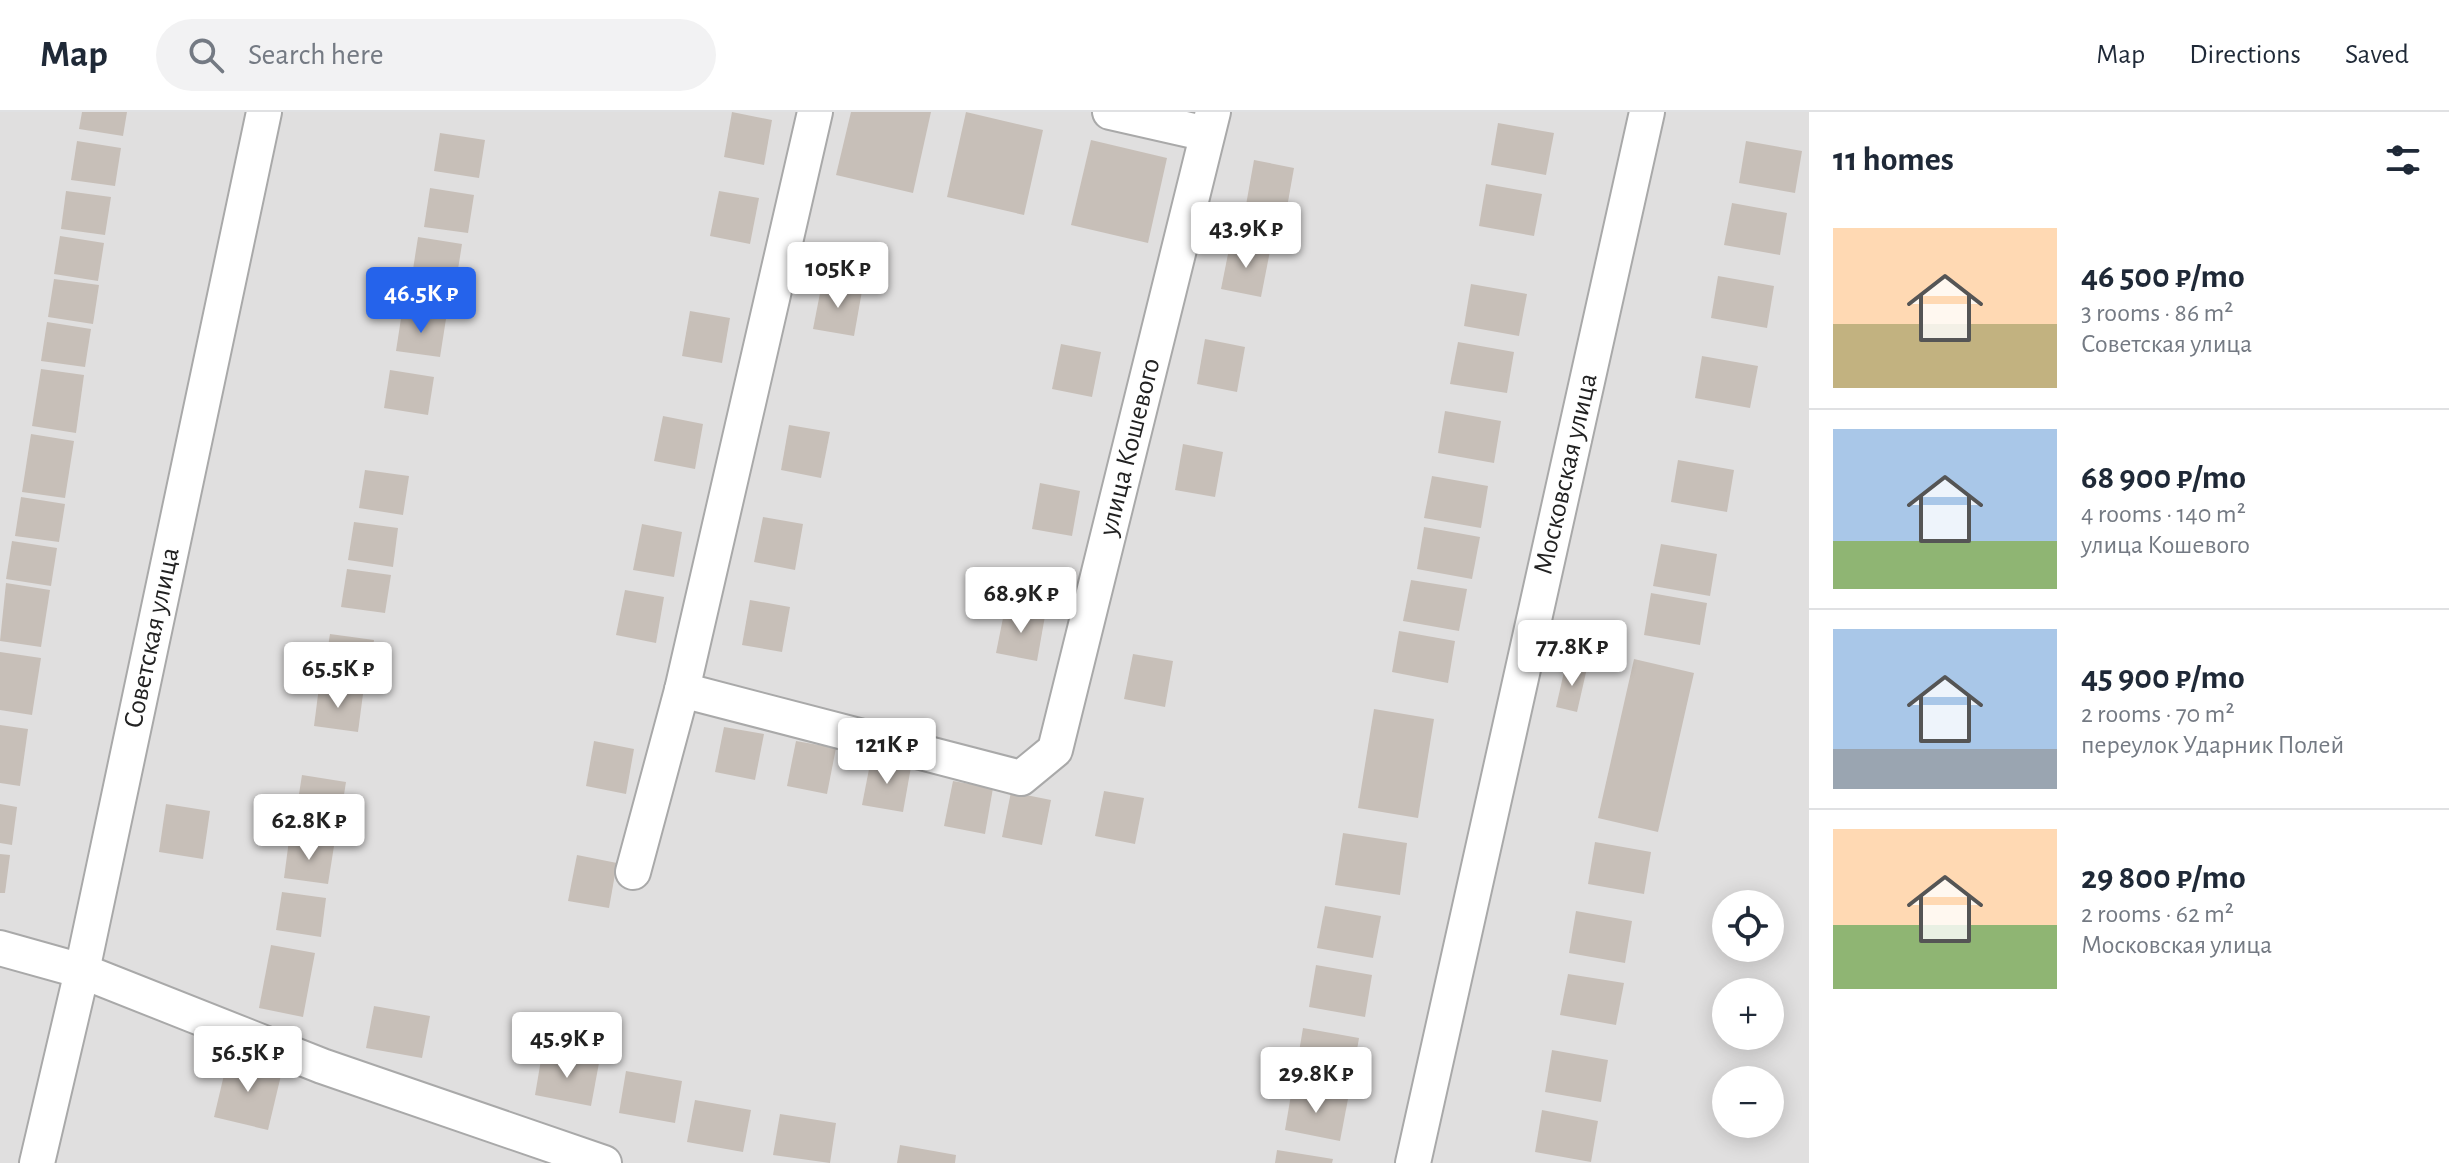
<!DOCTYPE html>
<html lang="en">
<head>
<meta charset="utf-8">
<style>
	:root { --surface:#fff; --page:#f2f2f3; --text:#1f2937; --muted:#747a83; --line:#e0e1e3; --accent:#2563eb }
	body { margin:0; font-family:"Alegreya Sans",sans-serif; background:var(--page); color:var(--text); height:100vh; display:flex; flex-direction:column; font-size:30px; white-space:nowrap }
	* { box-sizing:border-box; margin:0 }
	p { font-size:26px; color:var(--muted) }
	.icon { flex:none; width:44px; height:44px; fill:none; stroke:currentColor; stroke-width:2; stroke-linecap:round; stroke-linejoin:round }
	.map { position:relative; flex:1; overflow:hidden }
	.details { display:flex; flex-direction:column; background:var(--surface); width:640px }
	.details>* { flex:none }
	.controls { position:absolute; left:1712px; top:778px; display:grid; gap:16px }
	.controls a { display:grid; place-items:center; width:72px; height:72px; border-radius:50%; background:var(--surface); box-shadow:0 4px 20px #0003; font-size:40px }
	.price { position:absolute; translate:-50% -68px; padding:0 18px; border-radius:8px; background:#fff; color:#222; font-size:26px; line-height:52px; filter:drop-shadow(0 2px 4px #0008) }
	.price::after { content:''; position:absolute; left:50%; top:48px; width:24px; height:18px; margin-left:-12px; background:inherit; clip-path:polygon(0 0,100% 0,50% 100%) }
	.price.selected { background:var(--accent); color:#fff }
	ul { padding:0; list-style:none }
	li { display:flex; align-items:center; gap:24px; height:200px; padding:0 24px }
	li+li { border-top:2px solid var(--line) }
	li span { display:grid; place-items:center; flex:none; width:224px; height:160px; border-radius:0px; color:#555 }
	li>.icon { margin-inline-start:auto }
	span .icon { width:96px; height:96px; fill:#fffc; stroke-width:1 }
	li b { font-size:34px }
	h2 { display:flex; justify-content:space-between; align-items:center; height:96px; padding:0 24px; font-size:34px }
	header { display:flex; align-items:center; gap:48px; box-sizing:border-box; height:112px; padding:0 40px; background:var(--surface); border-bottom:2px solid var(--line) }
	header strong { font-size:38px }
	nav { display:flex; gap:44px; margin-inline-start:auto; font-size:28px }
	.search { width:560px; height:72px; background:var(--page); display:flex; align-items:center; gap:20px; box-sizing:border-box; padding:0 28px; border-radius:44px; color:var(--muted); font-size:30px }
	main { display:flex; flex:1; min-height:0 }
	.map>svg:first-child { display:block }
	.residential { fill:#e0dfdf; fill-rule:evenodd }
	.building { fill:#c7bfb8 }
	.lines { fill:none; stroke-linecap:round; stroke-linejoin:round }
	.minor-casing { stroke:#a9a9a9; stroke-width:38 }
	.minor { stroke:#fff; stroke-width:34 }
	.labels { text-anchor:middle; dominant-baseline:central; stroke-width:7; stroke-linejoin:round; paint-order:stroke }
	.street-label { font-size:28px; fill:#222; stroke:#fff }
</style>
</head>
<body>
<header>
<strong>Map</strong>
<div class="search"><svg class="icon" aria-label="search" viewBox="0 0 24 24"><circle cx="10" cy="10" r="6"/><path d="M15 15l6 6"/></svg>Search here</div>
<nav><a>Map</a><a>Directions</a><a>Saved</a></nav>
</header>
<main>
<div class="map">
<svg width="1809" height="1051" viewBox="0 0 1809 1051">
	<rect width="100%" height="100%" fill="#f2efe9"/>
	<!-- residential -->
	<path class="residential" d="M0,0H1809V1051H0ZM1726,792H1770V836H1726ZM1726,880H1770V924H1726ZM1726,968H1770V1012H1726Z"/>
	<!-- building -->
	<g class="building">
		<path d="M82,0H127L123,24L79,17Z"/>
		<path d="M732,0L772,8L764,53L724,45Z"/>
		<path d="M851,0H931L913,81L836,63Z"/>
		<path d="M966,0L1043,18L1024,103L947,85Z"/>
		<path d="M1498,11L1554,21L1546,63L1491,53Z"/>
		<path d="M440,21L485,28L479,66L434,59Z"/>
		<path d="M1091,28L1167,46L1148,131L1071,113Z"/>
		<path d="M77,29L121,36L115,74L71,68Z"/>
		<path d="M1746,29L1802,39L1795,81L1739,71Z"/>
		<path d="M1254,48L1294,56L1286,101L1246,93Z"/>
		<path d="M1486,72L1542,82L1534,124L1479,114Z"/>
		<path d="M430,76L474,83L468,121L424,115Z"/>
		<path d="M66,79L111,85L105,123L61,117Z"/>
		<path d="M719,79L759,86L750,132L710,124Z"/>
		<path d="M1732,91L1787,101L1780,143L1724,133Z"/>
		<path d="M60,124L104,131L98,169L54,162Z"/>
		<path d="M418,125L462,132L456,170L412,164Z"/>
		<path d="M1230,132L1270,139L1261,185L1221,177Z"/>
		<path d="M1718,164L1774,174L1767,216L1711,206Z"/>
		<path d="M54,167L99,173L93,212L48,205Z"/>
		<path d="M822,171L862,179L854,224L813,217Z"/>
		<path d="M1471,172L1527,182L1519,224L1464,214Z"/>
		<path d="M690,199L730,206L722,251L682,244Z"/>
		<path d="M402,200L446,207L440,245L396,239Z"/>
		<path d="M47,210L91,217L85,255L41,249Z"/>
		<path d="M1205,227L1245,235L1237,280L1197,272Z"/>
		<path d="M1458,230L1514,240L1507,281L1450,272Z"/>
		<path d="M1061,232L1101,240L1092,285L1052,277Z"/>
		<path d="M1702,244L1758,254L1750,296L1695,286Z"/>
		<path d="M41,257L84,263L76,321L32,314Z"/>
		<path d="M390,258L434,265L428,303L384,296Z"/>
		<path d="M1445,299L1501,309L1494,351L1438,341Z"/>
		<path d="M663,304L703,312L695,357L654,349Z"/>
		<path d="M789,313L830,320L821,366L781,358Z"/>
		<path d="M31,322L74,329L65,386L22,380Z"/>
		<path d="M1183,332L1223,340L1215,385L1175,378Z"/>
		<path d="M1678,348L1734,358L1727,400L1671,390Z"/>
		<path d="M365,358L409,364L403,403L359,396Z"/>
		<path d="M1432,364L1488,374L1481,416L1424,406Z"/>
		<path d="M1040,371L1080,379L1072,424L1032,417Z"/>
		<path d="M21,385L65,392L59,430L15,424Z"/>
		<path d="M763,405L803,412L795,458L754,450Z"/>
		<path d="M354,410L398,416L393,455L348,448Z"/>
		<path d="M642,412L682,420L674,465L633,458Z"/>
		<path d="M1424,415L1480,425L1472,467L1417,457Z"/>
		<path d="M12,429L57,436L51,474L6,467Z"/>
		<path d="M1661,432L1717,442L1710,484L1653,474Z"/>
		<path d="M347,457L391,463L385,501L341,495Z"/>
		<path d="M1411,468L1467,477L1459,519L1403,509Z"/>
		<path d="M6,471L50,478L41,535L0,529Z"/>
		<path d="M625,478L664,485L656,531L616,523Z"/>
		<path d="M1651,481L1707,491L1700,533L1644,523Z"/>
		<path d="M750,488L790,495L782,540L742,533Z"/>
		<path d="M1005,496L1045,504L1037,549L996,541Z"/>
		<path d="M1399,519L1455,529L1448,571L1392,560Z"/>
		<path d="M330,522L374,528L368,567L324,560Z"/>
		<path d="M0,540L41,546L32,603L0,598Z"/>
		<path d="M1133,542L1173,549L1165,595L1124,587Z"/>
		<path d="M1634,547L1694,561L1658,720L1598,706Z"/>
		<path d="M1566,551L1587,556L1577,600L1556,595Z"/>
		<path d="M319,575L363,582L358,620L314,614Z"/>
		<path d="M1374,597L1434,607L1418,706L1358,696Z"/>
		<path d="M0,613L28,617L20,674L0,671Z"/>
		<path d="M724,615L764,622L755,668L715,660Z"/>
		<path d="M594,629L634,637L626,682L586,674Z"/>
		<path d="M796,629L836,636L827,682L787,674Z"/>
		<path d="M871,647L911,655L903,700L862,693Z"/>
		<path d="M302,663L346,670L340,708L296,701Z"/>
		<path d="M953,669L993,676L985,722L944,714Z"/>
		<path d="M1104,679L1144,686L1135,732L1095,724Z"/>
		<path d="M1011,680L1051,688L1042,733L1002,725Z"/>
		<path d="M0,692L17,695L12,733L0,731Z"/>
		<path d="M166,692L210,699L203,747L159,740Z"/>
		<path d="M1343,721L1407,731L1400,783L1335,773Z"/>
		<path d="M289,728L334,734L328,772L284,766Z"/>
		<path d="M1595,730L1651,740L1644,782L1588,772Z"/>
		<path d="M0,742L10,743L5,781H0Z"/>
		<path d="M577,743L617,751L609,796L568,789Z"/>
		<path d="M282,780L326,786L321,825L276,818Z"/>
		<path d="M1325,794L1381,804L1373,846L1317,836Z"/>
		<path d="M1576,799L1632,809L1625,851L1569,841Z"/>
		<path d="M271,833L315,841L303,905L259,896Z"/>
		<path d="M1316,853L1372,863L1365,905L1309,895Z"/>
		<path d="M1568,862L1624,871L1616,913L1560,903Z"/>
		<path d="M374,894L430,904L422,946L366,936Z"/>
		<path d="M1303,916L1359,926L1352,967L1296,958Z"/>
		<path d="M1552,938L1608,948L1601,990L1545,980Z"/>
		<path d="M542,942L599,951L591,994L535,983Z"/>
		<path d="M228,946L282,959L268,1018L214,1005Z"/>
		<path d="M626,959L682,969L675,1011L619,1001Z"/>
		<path d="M1292,977L1348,987L1340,1029L1285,1018Z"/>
		<path d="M695,988L751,998L743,1040L687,1030Z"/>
		<path d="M1542,998L1598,1009L1591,1050L1535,1040Z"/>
		<path d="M780,1002L836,1011L830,1051L773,1043Z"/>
		<path d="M900,1033L956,1043L955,1051H897Z"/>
		<path d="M1277,1038L1333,1047L1332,1051H1275Z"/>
	</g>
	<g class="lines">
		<!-- minor casing -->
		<g class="minor-casing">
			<g id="minor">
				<path d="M1110,0L1207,22"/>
				<path d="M682,578L1021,666L1055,638L1213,0"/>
				<path d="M633,760L682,578L815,0"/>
				<path d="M0,836L82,859L322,954L604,1051"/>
				<path d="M37,1051L82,859L264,0"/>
				<path d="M1413,1051L1647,0"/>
			</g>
		</g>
		<!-- minor -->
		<use href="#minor" class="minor"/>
	</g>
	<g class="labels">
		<!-- street labels -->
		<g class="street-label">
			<text transform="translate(1130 335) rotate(-76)">улица Кошевого</text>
			<text transform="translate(1566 362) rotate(-77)">Московская улица</text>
			<text transform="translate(152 526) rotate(-78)">Советская улица</text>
		</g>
	</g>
</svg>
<div class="controls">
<a><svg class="icon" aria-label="locate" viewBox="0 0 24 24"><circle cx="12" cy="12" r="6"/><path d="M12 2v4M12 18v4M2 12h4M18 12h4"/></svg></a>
<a>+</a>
<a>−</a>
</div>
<b class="price" style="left:1246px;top:158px">43.9K ₽</b>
<b class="price" style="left:838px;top:198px">105K ₽</b>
<b class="price selected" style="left:421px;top:223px">46.5K ₽</b>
<b class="price" style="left:1021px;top:523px">68.9K ₽</b>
<b class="price" style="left:1572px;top:576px">77.8K ₽</b>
<b class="price" style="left:338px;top:598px">65.5K ₽</b>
<b class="price" style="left:887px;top:674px">121K ₽</b>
<b class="price" style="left:309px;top:750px">62.8K ₽</b>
<b class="price" style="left:567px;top:968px">45.9K ₽</b>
<b class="price" style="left:248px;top:982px">56.5K ₽</b>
<b class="price" style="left:1316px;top:1003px">29.8K ₽</b>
</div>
<section class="details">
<h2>11 homes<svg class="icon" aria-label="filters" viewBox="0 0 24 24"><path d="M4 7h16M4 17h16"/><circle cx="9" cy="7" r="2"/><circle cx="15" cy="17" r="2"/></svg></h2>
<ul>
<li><span style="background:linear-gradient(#ffd9b3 60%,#c2b280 0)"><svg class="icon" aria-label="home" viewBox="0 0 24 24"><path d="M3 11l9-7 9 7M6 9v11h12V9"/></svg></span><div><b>46 500 ₽/mo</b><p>3 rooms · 86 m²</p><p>Советская улица</p></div></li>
<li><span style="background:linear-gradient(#a9c7e8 70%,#8fb573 0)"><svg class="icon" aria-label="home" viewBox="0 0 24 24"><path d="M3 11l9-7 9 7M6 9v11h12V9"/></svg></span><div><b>68 900 ₽/mo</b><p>4 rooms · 140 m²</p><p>улица Кошевого</p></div></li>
<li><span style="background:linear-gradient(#a9c7e8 75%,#9aa5b1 0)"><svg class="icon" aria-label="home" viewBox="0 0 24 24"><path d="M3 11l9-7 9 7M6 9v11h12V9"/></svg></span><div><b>45 900 ₽/mo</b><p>2 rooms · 70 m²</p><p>переулок Ударник Полей</p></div></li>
<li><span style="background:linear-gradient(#ffd9b3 60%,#8fb573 0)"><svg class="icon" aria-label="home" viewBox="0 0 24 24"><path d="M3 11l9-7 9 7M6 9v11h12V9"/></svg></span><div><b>29 800 ₽/mo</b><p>2 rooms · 62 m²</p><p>Московская улица</p></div></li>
</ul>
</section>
</main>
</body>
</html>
